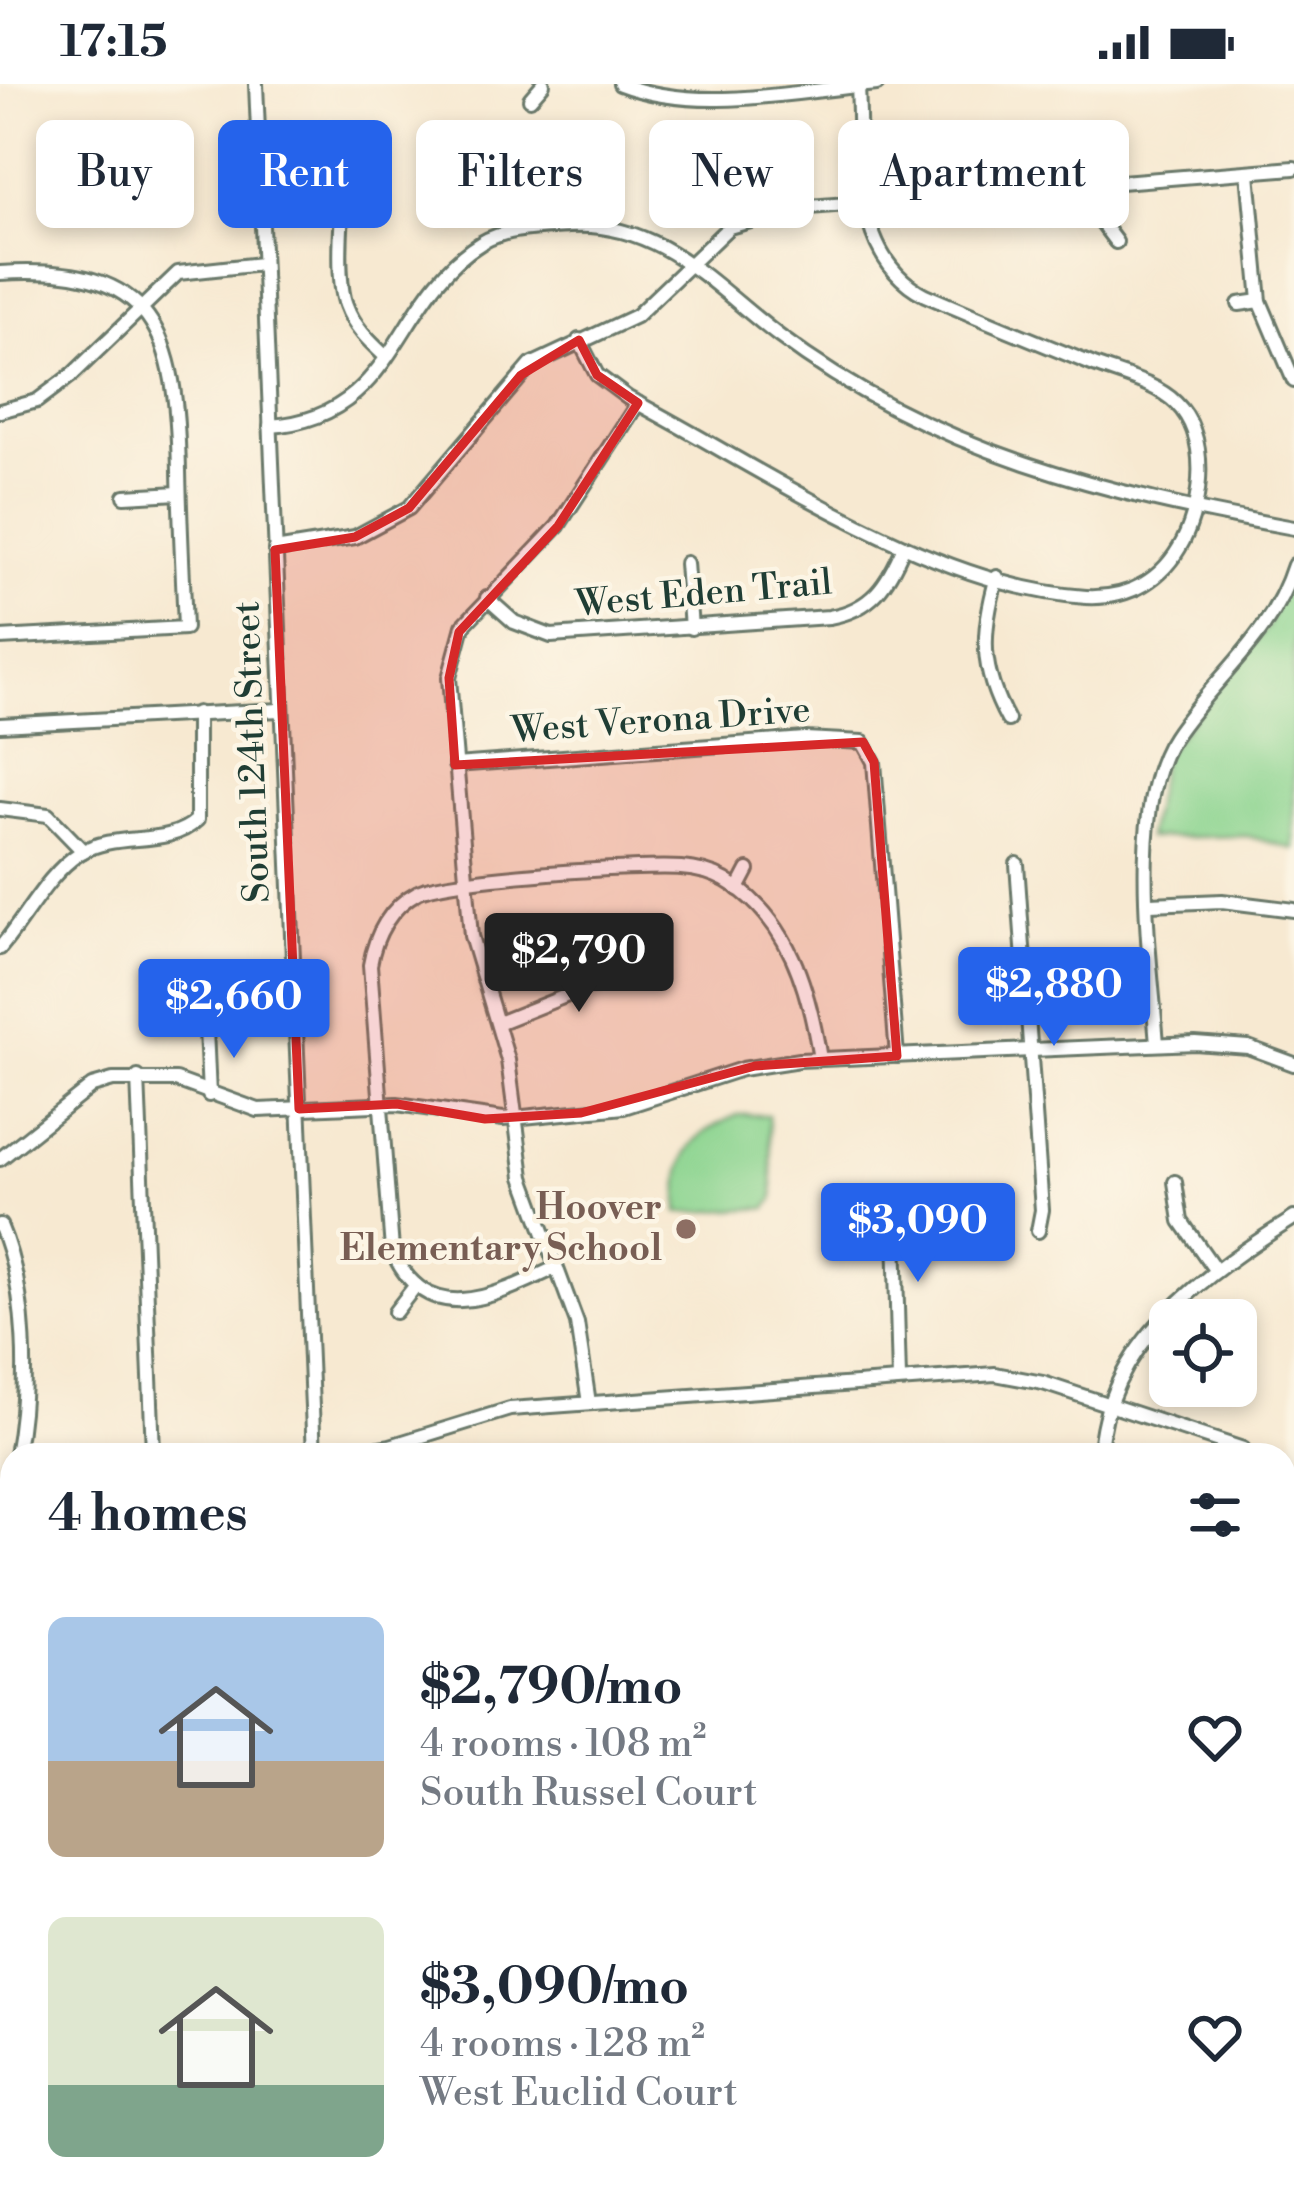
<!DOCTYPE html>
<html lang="en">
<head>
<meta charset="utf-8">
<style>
	:root { --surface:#fff; --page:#f2f2f3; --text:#1f2937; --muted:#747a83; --accent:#2563eb }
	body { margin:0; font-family:"Libre Bodoni",serif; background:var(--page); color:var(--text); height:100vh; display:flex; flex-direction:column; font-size:45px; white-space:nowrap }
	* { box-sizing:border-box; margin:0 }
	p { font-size:39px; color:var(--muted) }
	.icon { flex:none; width:66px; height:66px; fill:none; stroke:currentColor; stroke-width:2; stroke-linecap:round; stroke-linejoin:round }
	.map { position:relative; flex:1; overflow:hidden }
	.sheet { position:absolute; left:0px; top:1359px; width:1296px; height:771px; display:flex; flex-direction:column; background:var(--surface); border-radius:36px 36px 0 0; box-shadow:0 6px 18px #0003 }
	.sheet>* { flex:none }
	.hud { position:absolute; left:36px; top:36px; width:1224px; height:108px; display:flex; gap:24px }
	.fabs { position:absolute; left:1149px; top:1215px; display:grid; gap:24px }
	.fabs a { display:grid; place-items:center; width:108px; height:108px; border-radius:18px; background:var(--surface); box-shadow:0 6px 18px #0003; font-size:60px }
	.price { position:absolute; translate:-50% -102px; padding:0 27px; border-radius:12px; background:var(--accent); color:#fff; font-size:39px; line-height:78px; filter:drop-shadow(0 3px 6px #0008) }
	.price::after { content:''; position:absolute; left:50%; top:72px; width:36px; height:27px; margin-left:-18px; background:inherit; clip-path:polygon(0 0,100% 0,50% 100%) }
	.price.current { background:#222; color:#fff }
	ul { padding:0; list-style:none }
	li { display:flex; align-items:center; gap:36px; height:300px; padding:0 48px }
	li span { display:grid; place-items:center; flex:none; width:336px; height:240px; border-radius:18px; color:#555 }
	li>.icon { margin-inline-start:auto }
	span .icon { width:144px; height:144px; fill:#fffc; stroke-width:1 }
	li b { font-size:51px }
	h2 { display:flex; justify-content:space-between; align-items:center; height:144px; padding:0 48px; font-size:51px }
	.chip { padding:0 42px; border-radius:18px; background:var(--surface); box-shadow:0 6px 18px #0003; font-size:42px; line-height:108px }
	.chip.current { background:var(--accent); color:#fff }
	.status { display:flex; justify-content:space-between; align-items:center; height:84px; padding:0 60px; background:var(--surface); direction:ltr }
	.status svg { height:33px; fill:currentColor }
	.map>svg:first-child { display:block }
	.green { fill:#8cd490; stroke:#568862; stroke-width:3 }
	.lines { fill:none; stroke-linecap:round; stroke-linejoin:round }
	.stream { stroke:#4daecc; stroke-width:3 }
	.minor-casing { stroke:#6b796b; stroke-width:18 }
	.major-casing { stroke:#6b796b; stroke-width:22 }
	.minor { stroke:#fff; stroke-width:12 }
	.major { stroke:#fff; stroke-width:16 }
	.marked { fill:#d62828; fill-opacity:0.2; stroke:#d62828; stroke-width:9; stroke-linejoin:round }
	.education-dot { fill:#8d6e63; stroke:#fcf5e5; stroke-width:4.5 }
	.labels { text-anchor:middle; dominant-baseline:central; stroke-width:9; stroke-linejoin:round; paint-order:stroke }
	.street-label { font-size:36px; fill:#1f3d34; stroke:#fcf5e5 }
	.education-label { font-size:36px; font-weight:bold; fill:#785e54; stroke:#fcf5e5; text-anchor:end }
</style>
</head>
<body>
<div class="status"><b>17:15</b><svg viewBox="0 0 49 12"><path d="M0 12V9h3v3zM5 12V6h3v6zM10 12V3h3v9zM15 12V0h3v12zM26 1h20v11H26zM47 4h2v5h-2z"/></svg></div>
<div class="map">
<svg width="1294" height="2128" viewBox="0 0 1294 2128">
	<rect width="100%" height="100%" fill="#fcf5e5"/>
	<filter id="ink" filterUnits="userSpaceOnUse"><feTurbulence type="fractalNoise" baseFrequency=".00833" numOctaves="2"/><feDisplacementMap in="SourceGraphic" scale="24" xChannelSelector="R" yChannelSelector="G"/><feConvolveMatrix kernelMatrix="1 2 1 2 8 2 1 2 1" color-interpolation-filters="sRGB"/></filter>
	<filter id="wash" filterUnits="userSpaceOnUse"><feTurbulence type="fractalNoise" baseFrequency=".004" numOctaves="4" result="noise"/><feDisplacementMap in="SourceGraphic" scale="48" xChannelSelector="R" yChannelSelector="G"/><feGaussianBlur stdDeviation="2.7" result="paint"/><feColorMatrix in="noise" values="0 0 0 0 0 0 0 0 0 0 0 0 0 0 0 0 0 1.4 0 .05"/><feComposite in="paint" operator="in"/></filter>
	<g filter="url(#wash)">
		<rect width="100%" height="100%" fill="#f7e9d1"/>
		<!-- green -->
		<g class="green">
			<path d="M1294,468V765L1247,752L1147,754L1163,671L1268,542Z"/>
			<path d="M738,1031H768L774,1114L767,1124L679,1129C678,1072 684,1054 738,1031Z"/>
		</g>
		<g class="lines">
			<!-- stream -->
			<g class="stream">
				<path d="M0,1962L12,1998"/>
				<path d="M67,2118L73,2128"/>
				<path d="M1060,2128L1061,2118"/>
			</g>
		</g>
	</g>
	<g filter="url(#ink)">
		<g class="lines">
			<!-- minor casing -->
			<g class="minor-casing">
				<g id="minor">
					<path d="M256,0L314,1371"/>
					<path d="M620,0C698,30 796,7 877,0"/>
					<path d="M530,15L543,0"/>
					<path d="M355,51C343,83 334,190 346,221C354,243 369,257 386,273"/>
					<path d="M1248,89L1260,217L1294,297"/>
					<path d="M1098,100L1101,138L1116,158"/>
					<path d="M0,189C158,179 176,249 179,387C180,440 183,492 185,544L0,554"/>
					<path d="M1239,220L1260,217"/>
					<path d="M579,256L597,291L628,314C763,385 932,503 1086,513C1129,515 1163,496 1183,457C1202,419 1210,352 1176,319C1156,299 1120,291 1094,281C1037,258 981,235 925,211C850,173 862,73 858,2"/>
					<path d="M0,327L37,317L73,290L178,189L261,180"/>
					<path d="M270,342C398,334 392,214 481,159C505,144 541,144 569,142C660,136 713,202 779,252C933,368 1109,411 1294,444"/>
					<path d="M125,412L179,409"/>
					<path d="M275,466L355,453L409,424L531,281L636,232L729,143L797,124L1294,84"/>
					<path d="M686,479L691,544"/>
					<path d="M997,493C981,549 980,585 1008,636"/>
					<path d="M487,514L514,538L551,552L829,533C872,526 888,500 904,462"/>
					<path d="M0,641L280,626"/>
					<path d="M455,681L805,655L863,658L874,678L897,972"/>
					<path d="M0,725L48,731L83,767"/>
					<path d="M1017,780L1042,1126L1038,1147"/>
					<path d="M738,805L748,786"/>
					<path d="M1150,820L1222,817L1294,826"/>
					<path d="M0,864C25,835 48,789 80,769C117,746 166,765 197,736V629"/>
					<circle cx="203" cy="933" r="12"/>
					<path d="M498,939L588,903L656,896"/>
					<path d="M206,945L209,1011"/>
					<path d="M1157,960C1151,877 1127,723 1174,653C1215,592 1271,554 1294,481"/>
					<path d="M138,993L153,1368"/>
					<path d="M0,1075L92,1002L113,996H176L258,1026L397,1020L503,1035L624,1023L742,985L799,976L1195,959L1248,963L1294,980"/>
					<path d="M1175,1098L1181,1137L1216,1187"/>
					<path d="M894,1110L899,1296"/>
					<path d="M0,1141C28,1206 29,1302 16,1371"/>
					<path d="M555,1184C497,1211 427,1248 392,1166L370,881C375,851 390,823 418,808C449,793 641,781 681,784C696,785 712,789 725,796C789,833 809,906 820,975"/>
					<path d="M395,1228L416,1201"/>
					<path d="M589,1319L577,1239L523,1093L508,976L471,852L449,594L463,542L558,442L638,319"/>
					<path d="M153,1371H185"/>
					<path d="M337,1371L390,1362L510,1325L995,1290L1043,1299L1243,1365"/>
					<path d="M1100,1371C1105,1259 1208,1188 1294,1134"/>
					<path d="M0,1434L12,1388"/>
					<path d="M0,1479L12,1478"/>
					<path d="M342,2118V2128"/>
					<path d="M557,2118L558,2128"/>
					<path d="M709,2118L710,2128"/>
					<path d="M870,2118V2128"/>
					<path d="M1132,2118L1133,2128"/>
				</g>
			</g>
			<!-- major casing -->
			<g class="major-casing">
				<g id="major">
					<path d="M1284,1589L1294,1588"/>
					<path d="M0,1670L12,1669"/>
					<path d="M0,1695L12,1694"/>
				</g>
			</g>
			<!-- minor -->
			<use href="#minor" class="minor"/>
			<!-- major -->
			<use href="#major" class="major"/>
		</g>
	</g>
	<!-- marked area -->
	<path class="marked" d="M579,256L597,291L638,319L558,442L459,548L449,594L455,681L863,658L874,678L897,972L755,982L581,1029L485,1035L397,1020L299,1025L275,466L355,453L409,424L521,291Z"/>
	<!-- markers -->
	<circle class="education-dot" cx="686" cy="1145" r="12"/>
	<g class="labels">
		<!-- street labels -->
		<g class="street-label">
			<text transform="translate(704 510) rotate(-5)">West Eden Trail</text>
			<text transform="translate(661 637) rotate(-4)">West Verona Drive</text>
			<text transform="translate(253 668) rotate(-92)">South 124th Street</text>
		</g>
		<!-- education labels -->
		<g class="education-label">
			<text x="662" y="1124">Hoover<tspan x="662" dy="41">Elementary School</tspan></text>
		</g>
	</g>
</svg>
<div class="fabs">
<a><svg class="icon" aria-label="locate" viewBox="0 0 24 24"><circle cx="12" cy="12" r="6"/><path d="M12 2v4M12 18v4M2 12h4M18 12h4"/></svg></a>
</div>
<b class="price current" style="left:579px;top:931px">$2,790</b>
<b class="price" style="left:1054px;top:965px">$2,880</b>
<b class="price" style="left:234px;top:977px">$2,660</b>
<b class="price" style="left:918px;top:1201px">$3,090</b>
<div class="hud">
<a class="chip">Buy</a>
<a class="chip current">Rent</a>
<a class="chip">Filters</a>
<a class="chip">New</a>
<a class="chip">Apartment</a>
</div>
<section class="sheet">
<h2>4 homes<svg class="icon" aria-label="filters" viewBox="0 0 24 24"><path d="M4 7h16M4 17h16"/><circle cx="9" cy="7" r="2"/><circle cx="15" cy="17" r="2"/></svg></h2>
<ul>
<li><span style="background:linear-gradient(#a9c7e8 60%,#b9a48a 0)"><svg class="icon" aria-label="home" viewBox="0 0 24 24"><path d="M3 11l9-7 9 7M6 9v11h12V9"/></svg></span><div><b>$2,790/mo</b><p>4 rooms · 108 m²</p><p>South Russel Court</p></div><svg class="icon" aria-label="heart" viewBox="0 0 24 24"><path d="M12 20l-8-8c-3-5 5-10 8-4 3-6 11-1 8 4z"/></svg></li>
<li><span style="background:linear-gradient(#dfe7d0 70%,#7fa58c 0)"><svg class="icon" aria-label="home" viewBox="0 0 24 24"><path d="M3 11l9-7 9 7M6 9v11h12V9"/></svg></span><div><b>$3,090/mo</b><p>4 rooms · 128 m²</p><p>West Euclid Court</p></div><svg class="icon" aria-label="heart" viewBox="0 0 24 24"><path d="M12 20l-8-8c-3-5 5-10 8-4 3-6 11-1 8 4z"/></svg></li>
</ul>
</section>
</div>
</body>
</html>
